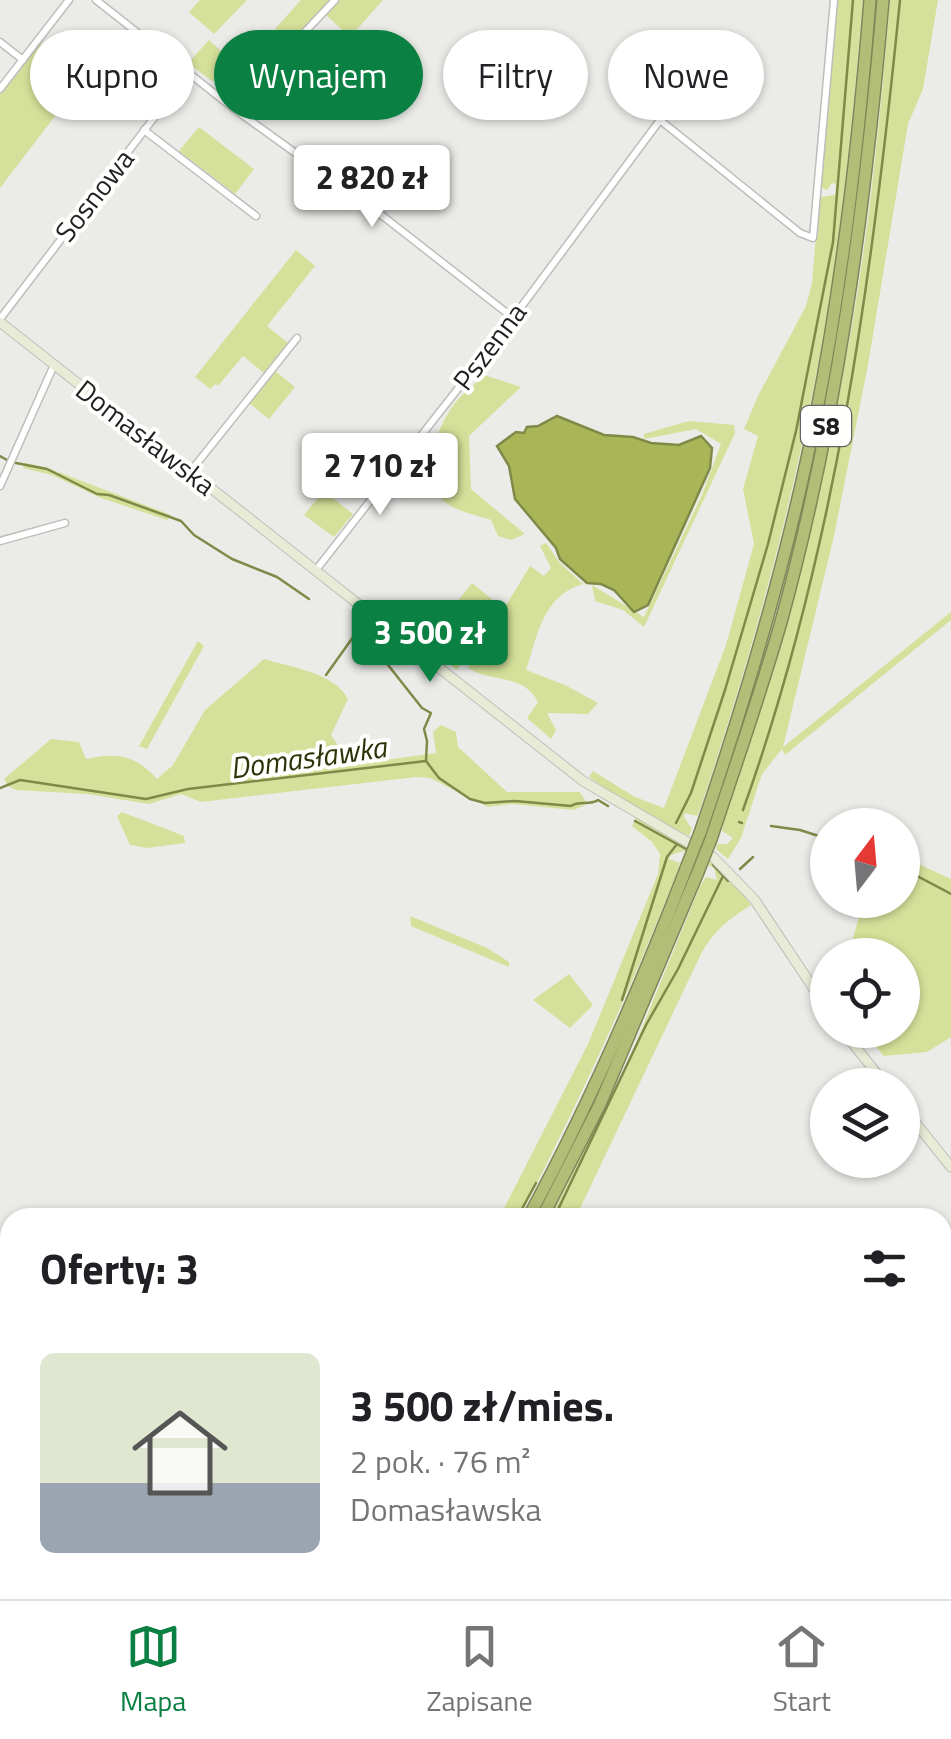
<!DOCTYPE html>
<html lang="pl">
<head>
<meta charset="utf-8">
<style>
	:root { --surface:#fff; --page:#f6f6f6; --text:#202124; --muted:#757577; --line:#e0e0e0; --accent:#0b8043 }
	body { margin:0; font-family:"Titillium Web",sans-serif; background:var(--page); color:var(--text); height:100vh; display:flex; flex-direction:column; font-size:38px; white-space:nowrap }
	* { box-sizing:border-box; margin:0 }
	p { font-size:32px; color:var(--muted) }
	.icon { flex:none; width:55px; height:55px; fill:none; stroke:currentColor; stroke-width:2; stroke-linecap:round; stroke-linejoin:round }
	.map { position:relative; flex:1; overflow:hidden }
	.drawer { position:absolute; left:0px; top:1208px; width:952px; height:392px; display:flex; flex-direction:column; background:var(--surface); border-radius:30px 30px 0 0; box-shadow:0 2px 8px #0004 }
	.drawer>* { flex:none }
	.banner { position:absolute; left:30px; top:30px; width:892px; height:90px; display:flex; gap:20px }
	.needle { width:65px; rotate:16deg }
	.tools { position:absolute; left:810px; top:808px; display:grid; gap:20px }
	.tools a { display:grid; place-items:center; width:110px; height:110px; border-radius:50%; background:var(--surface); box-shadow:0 2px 8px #0004; font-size:50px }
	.price { position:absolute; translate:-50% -85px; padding:0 22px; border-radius:10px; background:#fff; color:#222; font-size:32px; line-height:65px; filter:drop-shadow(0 2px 5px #0008) }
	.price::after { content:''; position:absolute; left:50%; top:60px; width:30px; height:22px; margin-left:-15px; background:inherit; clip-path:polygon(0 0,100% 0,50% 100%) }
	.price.current { background:var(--accent); color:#fff }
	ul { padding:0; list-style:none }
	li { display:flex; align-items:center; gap:30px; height:250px; padding:0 40px }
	li span { display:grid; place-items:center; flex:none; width:280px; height:200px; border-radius:15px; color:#555 }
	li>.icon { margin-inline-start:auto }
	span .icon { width:120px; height:120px; fill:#fffc; stroke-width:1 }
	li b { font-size:42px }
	h2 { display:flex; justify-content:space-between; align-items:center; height:120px; padding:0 40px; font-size:42px }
	.pill { padding:0 35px; border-radius:45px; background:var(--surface); box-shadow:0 2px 8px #0004; font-size:35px; line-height:90px }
	.pill.current { background:var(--accent); color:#fff }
	.tab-bar { display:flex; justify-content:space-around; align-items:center; height:140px; border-top:2px solid var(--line); background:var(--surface); font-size:28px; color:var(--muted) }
	.tab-bar a { display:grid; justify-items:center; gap:5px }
	.tab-bar .current { color:var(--accent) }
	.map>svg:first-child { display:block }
	.green { fill:#d5e19a }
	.water { fill:#a9b658; stroke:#808947; stroke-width:2.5 }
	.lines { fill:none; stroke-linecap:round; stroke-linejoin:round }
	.stream { stroke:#808947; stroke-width:2.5 }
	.street-casing { stroke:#bdbebb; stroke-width:9 }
	.secondary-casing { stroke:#bdbebb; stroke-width:11 }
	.highway-casing { stroke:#7f8758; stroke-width:14 }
	.street { stroke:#fff; stroke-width:6 }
	.secondary { stroke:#e8ecd6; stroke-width:9 }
	.highway { stroke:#b2be77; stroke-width:11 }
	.highway-bridge-casing { stroke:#7f8758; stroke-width:14; stroke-linecap:butt }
	.highway-bridge { stroke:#b2be77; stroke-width:11 }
	.labels { text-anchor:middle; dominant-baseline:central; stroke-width:8; stroke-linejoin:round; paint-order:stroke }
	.shield { fill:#fffffe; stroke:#626362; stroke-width:2.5 }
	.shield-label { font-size:25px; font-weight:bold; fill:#1f201f }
	.street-label { font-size:28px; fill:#1f201f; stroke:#fffffe }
	.water-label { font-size:30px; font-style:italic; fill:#2d3208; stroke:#fffffe }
</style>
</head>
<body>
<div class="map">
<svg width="951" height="1599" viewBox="0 0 951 1599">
	<rect width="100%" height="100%" fill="#ebece8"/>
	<!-- green -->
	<g class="green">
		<path d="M200,0H247L214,34L189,12Z"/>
		<path d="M301,0H330L290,43L275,29Z"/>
		<path d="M339,0H383L350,37L326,15Z"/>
		<path d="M835,0H863C854,101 845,202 829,302C801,475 756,643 700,809L697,816L685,813L684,817L692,829L689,836L639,811L589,777L593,771L635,797L664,808L726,645L754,544L743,489L758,436L744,429L758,396L806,306L812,283L819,197L835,195L836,184L832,183L827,190L820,187Z"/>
		<path d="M890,0H938L923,89L908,124L868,365L834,536L783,747L951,612V620L785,755L782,749L762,774L741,838L728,859L716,849L717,844H727L733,838L722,831L723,823C778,662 822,499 851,331C870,222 881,111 890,0Z"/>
		<path d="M209,40L235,64L220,81H212L188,63Z"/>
		<path d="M38,44L66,46L99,68L91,69L0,188V93Z"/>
		<path d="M357,62L382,66L387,81L377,97L346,93L339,85L348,64Z"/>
		<path d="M199,127L254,169L235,194L179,151Z"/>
		<path d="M296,250L315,266L267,326L288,343L264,373L243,356L218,386L215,384L210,389L195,377Z"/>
		<path d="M275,371L295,387L269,419L249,403Z"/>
		<path d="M484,375L521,387L469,436L471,489L525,534L511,540L498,536L491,520C477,515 458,512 446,503C416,481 436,428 455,403C463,393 475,384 484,375Z"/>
		<path d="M689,421L734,425L735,433L644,627L623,610L595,601L592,585L644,617L702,495L721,444L696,429L644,439V434Z"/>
		<path d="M25,463L48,468L171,515L167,520L101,498L52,475L23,468Z"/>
		<path d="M324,491L353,514L334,537L304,515Z"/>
		<path d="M546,543L560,563L583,584C542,596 538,635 526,670L565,685L598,703L588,714L547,713L556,730L551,739L527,718L538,702C524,673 491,683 468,668L530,566L544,576L551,568L540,546Z"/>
		<path d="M472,583L494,601L490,608L491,614L457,670L424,644Z"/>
		<path d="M198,641L204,646L147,749L139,746Z"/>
		<path d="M264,659C290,667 335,673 348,699L331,735L347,758L393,759L436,753L433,732L441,725L456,732L458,747L507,792H580L587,804L574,810L512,804L488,807L430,778L416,777L201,802L181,794L149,804L87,794L16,790L8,786L4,779L51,739L79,742L86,759C118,752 135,755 157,779L173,765L205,710Z"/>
		<path d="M122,812L184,836L185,843L147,848L130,845L117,816Z"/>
		<path d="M636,817C684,842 719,859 751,905C730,918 714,931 702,952L576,1217H551L631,1055L700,886L706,877L717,880L714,868L684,851L671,855L669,859L680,863L677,872C631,991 577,1104 520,1217L499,1218L588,1044L658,874L660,854L652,842L632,826Z"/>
		<path d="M903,857L951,879V1037L927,1052L884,1056L861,1030H902V955H848L864,900H902Z"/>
		<path d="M410,916L487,948L509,962V967L411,926Z"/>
		<path d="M569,974L593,1005L570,1028L533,1000Z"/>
	</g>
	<!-- water -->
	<path class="water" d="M557,416L604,435L633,437L651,443L679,445L701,436L712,448L710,468L648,605L634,612L614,590L601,584L587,583L560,559L556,548L515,499L509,466L497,446L516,432L524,433L527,427L538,426Z"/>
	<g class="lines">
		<!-- stream -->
		<g class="stream">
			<path d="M0,456L7,460"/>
			<path d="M16,463L47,469L97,494L109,495L181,521L194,535L232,559L277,577L309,599"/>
			<path d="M361,637L377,651L422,708L431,713L424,729L427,741L426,761"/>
			<path d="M326,675L356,633"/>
			<path d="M0,788L20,780L146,799L188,789L426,761L439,778L470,799L485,803L515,801L571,806C580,800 589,806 598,800L608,806"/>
			<path d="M743,810C836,550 873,273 900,0"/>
			<path d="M635,821L686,849"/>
			<path d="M739,822L742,823"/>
			<path d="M676,823L691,793L725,690L768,544L796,431L833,242L853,0"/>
			<path d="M771,826L800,830L828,839"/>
			<path d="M713,865L728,881"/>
			<path d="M902,868L951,894"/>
			<path d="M740,869L753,857"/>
			<path d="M622,1000L667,857L677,844"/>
			<path d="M517,1218L536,1183"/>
			<path d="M554,1218L646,1025L678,969L723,876"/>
			<path d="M267,1599L274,1590"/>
			<path d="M317,1599L324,1590"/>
		</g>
		<!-- street casing -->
		<g class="street-casing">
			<g id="street">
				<path d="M96,0L233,108L384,217L512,317"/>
				<path d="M0,42L23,60"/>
				<path d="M0,89L69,0"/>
				<path d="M233,108L335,0"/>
				<path d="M144,130L256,216"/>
				<path d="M0,319L189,72"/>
				<path d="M190,472L297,338"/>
				<path d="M0,486L54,365"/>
				<path d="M0,541L65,523"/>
				<path d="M316,570L507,326L660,120L800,233L813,238L834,0"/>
				<path d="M942,1512L951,1514"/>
				<path d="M942,1562L951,1555"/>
				<path d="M898,1599L909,1590"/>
			</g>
		</g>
		<!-- secondary casing -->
		<g class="secondary-casing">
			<g id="secondary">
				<path d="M0,322L583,781L713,857L754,899L828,1010"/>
				<path d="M842,1030L886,1085"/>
				<path d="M902,1106L951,1167"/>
			</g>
		</g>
		<!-- highway casing -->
		<g class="highway-casing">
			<g id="highway">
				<path d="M700,833C747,696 788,557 816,415C843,278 859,139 870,0"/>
				<path d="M711,839C735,767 760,695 781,622C837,418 865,210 883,0"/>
				<path d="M528,1218C590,1104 641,986 687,866"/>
				<path d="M542,1218L600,1104L698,872"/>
				<path d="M284,1599L291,1590"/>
				<path d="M300,1599L306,1590"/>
			</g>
		</g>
		<!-- street -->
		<use href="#street" class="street"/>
		<!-- secondary -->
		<use href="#secondary" class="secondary"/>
		<!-- highway -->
		<use href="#highway" class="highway"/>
		<!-- highway-bridge casing -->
		<g class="highway-bridge-casing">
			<g id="highway-bridge">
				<path d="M687,866L700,833"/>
				<path d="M698,872L711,839"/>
			</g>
		</g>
		<!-- highway-bridge -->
		<use href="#highway-bridge" class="highway-bridge"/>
	</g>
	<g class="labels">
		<!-- shield labels -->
		<rect class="shield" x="801" y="406" width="50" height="40" rx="8"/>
		<g class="shield-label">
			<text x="826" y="426">S8</text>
		</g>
		<!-- street labels -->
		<g class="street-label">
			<text transform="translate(94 195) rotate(-52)">Sosnowa</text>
			<text transform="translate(489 346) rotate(-53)">Pszenna</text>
			<text transform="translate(146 437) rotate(38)">Domasławska</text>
		</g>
		<!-- water labels -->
		<g class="water-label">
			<text transform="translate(308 757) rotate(-8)">Domasławka</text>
		</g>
	</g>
</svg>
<div class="tools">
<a><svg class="needle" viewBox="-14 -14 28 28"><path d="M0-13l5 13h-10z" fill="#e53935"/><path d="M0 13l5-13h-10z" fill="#757577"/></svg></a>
<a><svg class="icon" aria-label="locate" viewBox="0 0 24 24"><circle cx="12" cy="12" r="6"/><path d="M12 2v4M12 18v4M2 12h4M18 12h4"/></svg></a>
<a><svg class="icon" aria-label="layers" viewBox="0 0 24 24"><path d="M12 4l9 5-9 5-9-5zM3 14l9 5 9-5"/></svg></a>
</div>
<b class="price" style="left:372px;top:230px">2 820 zł</b>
<b class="price" style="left:380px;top:518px">2 710 zł</b>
<b class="price current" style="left:430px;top:685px">3 500 zł</b>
<div class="banner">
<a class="pill">Kupno</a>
<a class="pill current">Wynajem</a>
<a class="pill">Filtry</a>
<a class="pill">Nowe</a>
</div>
<section class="drawer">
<h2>Oferty: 3<svg class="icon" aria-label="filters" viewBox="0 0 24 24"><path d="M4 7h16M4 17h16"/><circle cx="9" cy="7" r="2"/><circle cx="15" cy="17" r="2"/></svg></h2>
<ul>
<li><span style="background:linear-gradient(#dfe7d0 65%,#9aa5b1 0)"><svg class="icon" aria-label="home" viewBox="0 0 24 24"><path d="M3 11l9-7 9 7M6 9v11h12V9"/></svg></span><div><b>3 500 zł/mies.</b><p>2 pok. · 76 m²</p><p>Domasławska</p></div></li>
</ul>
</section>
</div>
<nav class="tab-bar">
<a class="current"><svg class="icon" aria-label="map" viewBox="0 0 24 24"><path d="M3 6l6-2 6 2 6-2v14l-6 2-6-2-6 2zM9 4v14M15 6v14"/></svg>Mapa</a>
<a><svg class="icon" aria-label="saved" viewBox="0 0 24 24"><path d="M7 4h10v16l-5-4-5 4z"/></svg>Zapisane</a>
<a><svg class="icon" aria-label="home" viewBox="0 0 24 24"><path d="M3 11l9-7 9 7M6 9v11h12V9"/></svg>Start</a>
</nav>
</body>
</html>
